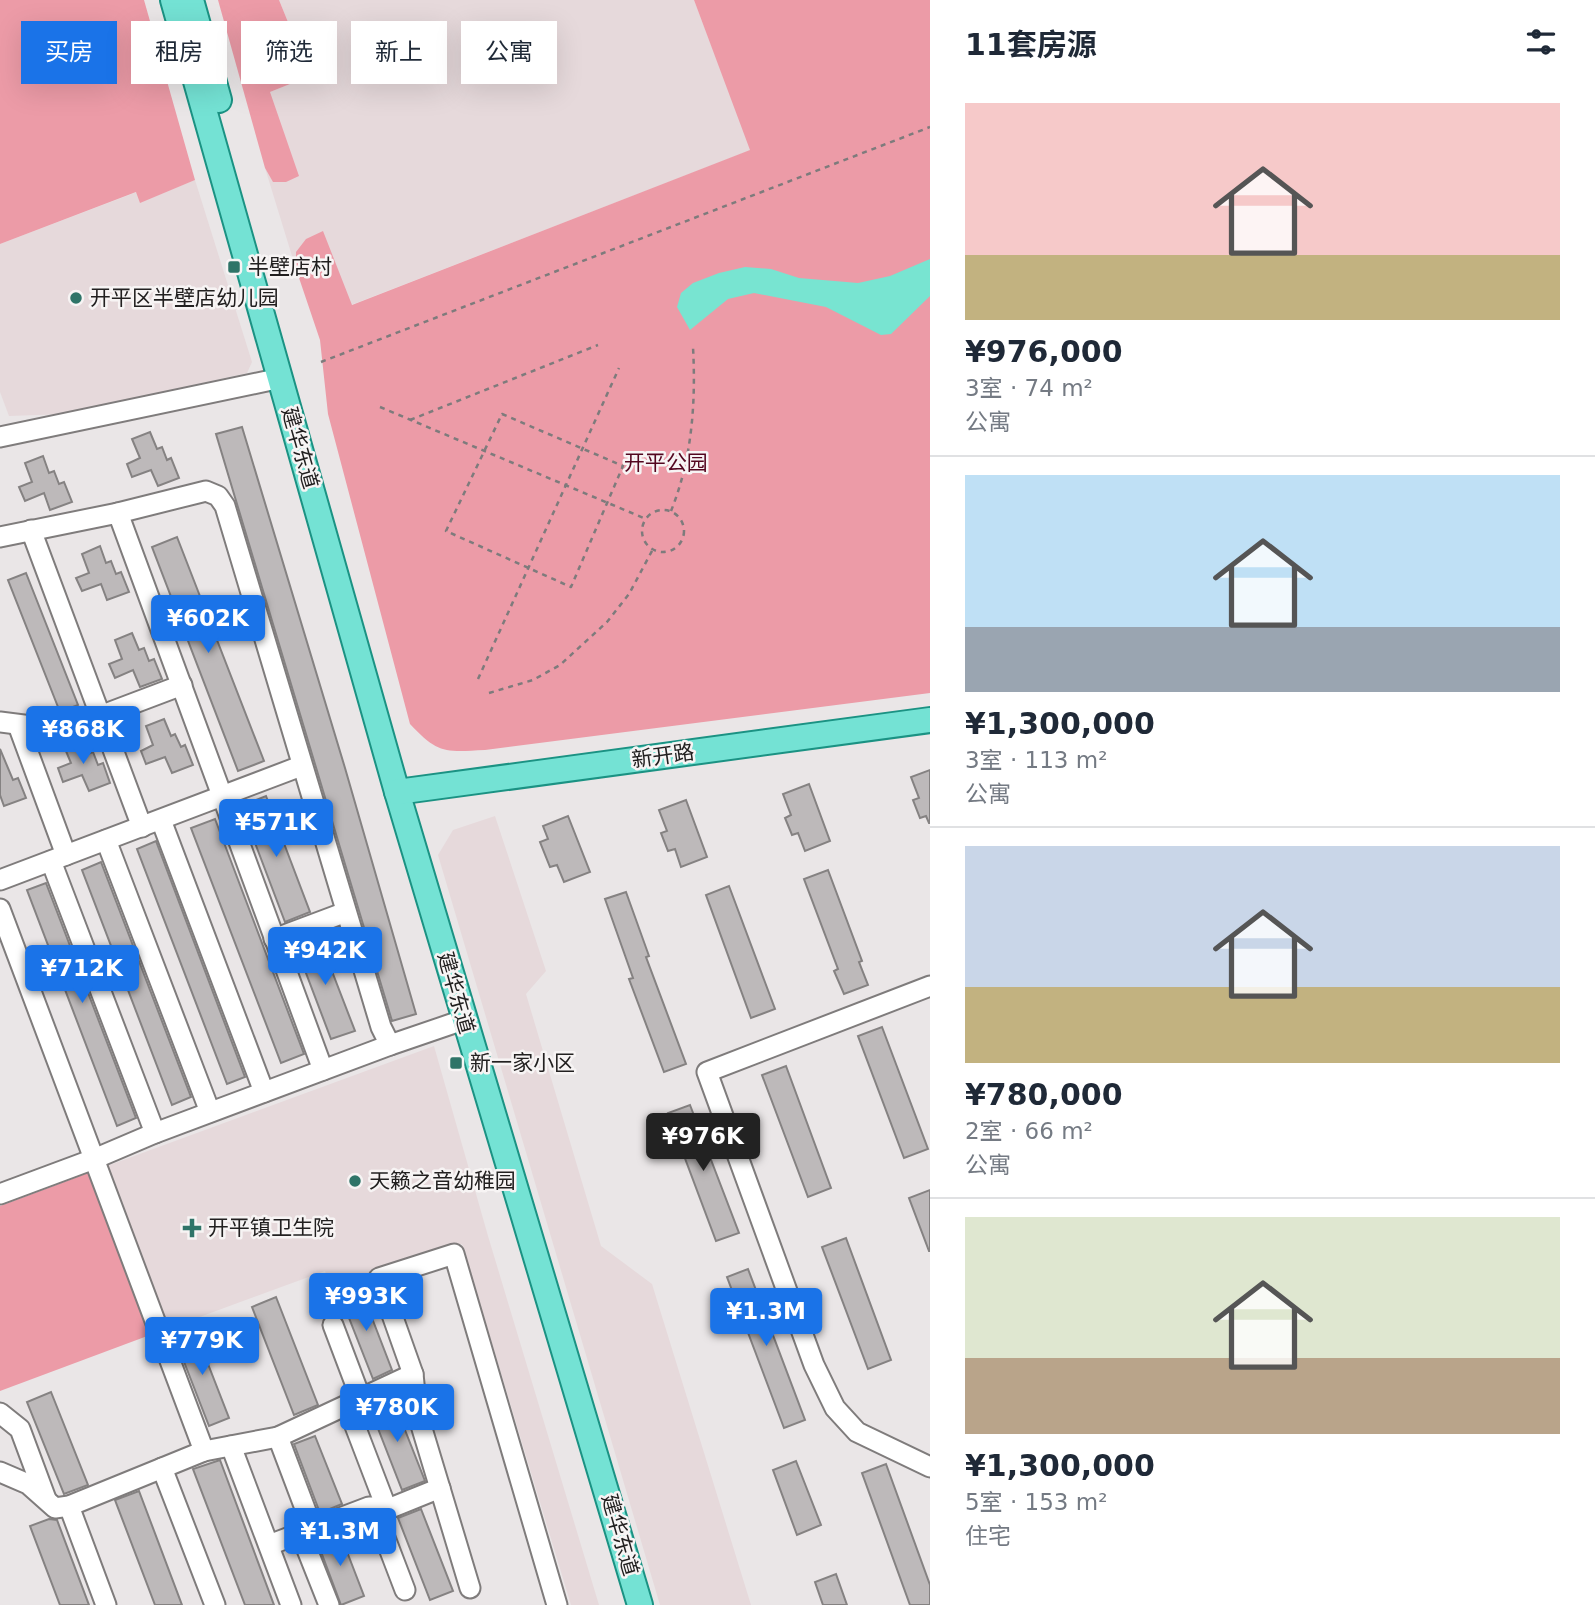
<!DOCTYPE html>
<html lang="zh">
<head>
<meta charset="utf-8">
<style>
	:root { --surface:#fff; --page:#f6f6f7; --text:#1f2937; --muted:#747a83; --line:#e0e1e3; --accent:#1a73e8 }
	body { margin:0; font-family:"DejaVu Sans","Noto Sans SC",sans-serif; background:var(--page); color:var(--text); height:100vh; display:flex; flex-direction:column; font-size:26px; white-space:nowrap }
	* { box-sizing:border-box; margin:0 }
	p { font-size:23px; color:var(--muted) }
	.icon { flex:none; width:38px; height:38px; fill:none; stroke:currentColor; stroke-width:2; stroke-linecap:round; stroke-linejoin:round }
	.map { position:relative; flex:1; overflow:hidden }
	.drawer { display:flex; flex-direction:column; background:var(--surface); width:665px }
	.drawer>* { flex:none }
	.top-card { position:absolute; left:21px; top:21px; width:665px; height:63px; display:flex; gap:14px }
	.price { position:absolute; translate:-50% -60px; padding:0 16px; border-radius:7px; background:var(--accent); color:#fff; font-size:23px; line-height:46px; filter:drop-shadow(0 2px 4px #0008) }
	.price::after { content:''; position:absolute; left:50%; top:42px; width:21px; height:16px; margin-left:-10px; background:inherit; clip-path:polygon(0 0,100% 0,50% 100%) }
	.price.active { background:#222; color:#fff }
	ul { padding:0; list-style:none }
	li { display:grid; align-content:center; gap:14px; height:371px; padding:0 35px }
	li+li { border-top:2px solid var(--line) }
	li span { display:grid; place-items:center; height:217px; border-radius:0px; color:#555 }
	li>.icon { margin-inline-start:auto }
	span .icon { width:126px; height:126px; fill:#fffc; stroke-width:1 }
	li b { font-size:30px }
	h2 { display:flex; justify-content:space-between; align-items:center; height:84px; padding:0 35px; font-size:30px }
	.pill { padding:0 24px; border-radius:0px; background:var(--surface); box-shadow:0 7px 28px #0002; font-size:24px; line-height:63px }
	.pill.active { background:var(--accent); color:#fff }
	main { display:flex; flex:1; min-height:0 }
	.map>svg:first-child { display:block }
	.built { fill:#e6d9db }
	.green { fill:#ec9ba7 }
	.water { fill:#78e4d1 }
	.building { fill:#bdb9ba; stroke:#858282; stroke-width:2 }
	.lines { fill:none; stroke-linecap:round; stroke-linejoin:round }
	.minor-casing { stroke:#7f7c7c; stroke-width:23 }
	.major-casing { stroke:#1b9283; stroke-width:28 }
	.path { stroke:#7e7b7c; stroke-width:2.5; stroke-dasharray:5 5; stroke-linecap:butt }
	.minor { stroke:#fff; stroke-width:19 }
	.major { stroke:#74e2d4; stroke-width:24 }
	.poi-dot { fill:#2f7468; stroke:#f7f4f4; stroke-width:2.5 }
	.labels { text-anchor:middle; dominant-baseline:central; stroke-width:5; stroke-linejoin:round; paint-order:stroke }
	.poi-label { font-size:21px; fill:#222020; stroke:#f7f4f4; text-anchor:start }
	.street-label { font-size:21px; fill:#222020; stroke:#f7f4f4 }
	.park-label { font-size:21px; fill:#53061f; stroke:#f7f4f4 }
</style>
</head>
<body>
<main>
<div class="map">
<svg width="930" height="1605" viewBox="0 0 930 1605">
	<rect width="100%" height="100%" fill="#eae6e7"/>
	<!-- built -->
	<g class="built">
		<path d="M279,0H694L751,150L351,305L296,252V269L265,168L274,182L270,92L310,76Z"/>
		<path d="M195,180L252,362L247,373L66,414L9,416L0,392V244L137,192L141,202Z"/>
		<path d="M495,816L546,971L526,994L601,1246L652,1284L751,1605H660L438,855L453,830Z"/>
		<path d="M434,1046L488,1236L599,1605H571L462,1244L332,1291L325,1271L167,1329L107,1166Z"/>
	</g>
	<!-- green -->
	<g class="green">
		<path d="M0,0H144L195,180L140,203L136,192L0,244Z"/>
		<path d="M218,0H279L310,76L270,92L299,176L286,182H273L265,168Z"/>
		<path d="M694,0H930V693L485,750C445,752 438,754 410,724L328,414L320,340L296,269V252L306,239L323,231L352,305L750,150Z"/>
		<path d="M91,1172L150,1335L0,1391V1206Z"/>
	</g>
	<!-- water -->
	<path class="water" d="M930,259V296L891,334L881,335L826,307L754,293L728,299L690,330L677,307L681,293L693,283L719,273L745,267L771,269L799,278L858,283L890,276Z"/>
	<!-- building -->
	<g class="building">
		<path d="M242,427L345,768L416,1014L392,1021L216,434Z"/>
		<path d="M150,432L157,449L162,447L167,460L171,458L179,478L158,486L151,470L132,477L127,464L140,458L132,439Z"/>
		<path d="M43,456L49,473L54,471L59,484L64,482L72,502L50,510L44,493L25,501L19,487L32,482L25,463Z"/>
		<path d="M177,537L264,761L238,771L152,547Z"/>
		<path d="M100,546L106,563L111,561L116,574L121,572L129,592L107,600L101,584L82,591L76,578L89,573L82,554Z"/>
		<path d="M26,573L78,705L60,712L8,580Z"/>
		<path d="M132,633L139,650L144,648L149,661L154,659L162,679L140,687L133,670L115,678L109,664L122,659L115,640Z"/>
		<path d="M164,719L171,736L175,734L181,747L185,745L193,765L172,773L165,757L146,764L141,751L153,745L146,726Z"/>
		<path d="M81,737L88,754L93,752L98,765L103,763L110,783L89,791L82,775L63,782L58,768L71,763L63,744Z"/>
		<path d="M0,749L13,780L18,778L26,798L4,806L0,795Z"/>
		<path d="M930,770V823H929L926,816L920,818L913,800L919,798L911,777Z"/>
		<path d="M809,784L830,841L805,851L798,833L792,835L785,818L791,815L783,794Z"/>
		<path d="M266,796L310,912L285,922L241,806Z"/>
		<path d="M686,800L707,857L681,867L675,849L668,851L661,833L667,831L659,810Z"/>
		<path d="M568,816L590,872L564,882L557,865L550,867L540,842L548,839L543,826Z"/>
		<path d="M215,819L304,1054L281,1063L191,828Z"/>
		<path d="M156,841L245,1077L227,1084L137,849Z"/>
		<path d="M101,862L191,1097L172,1105L82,870Z"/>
		<path d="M828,870L862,961L859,962L868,985L844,994L834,971L838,969L804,879Z"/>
		<path d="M46,883L136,1118L117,1126L27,890Z"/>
		<path d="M729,886L775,1009L751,1018L706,895Z"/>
		<path d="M626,892L649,956L646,957L686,1064L664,1072L629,979L633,978L605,899Z"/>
		<path d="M318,935L355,1031L331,1039L295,944Z"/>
		<path d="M882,1027L928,1149L904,1158L858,1036Z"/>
		<path d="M786,1066L831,1188L808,1197L762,1075Z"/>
		<path d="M690,1105L739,1233L716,1241L668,1113Z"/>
		<path d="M930,1190V1251H929L909,1198Z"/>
		<path d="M846,1238L891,1360L868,1369L822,1247Z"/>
		<path d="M748,1269L805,1420L784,1428L727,1277Z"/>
		<path d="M360,1287L392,1370L373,1379L340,1295Z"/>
		<path d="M276,1297L318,1405L294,1415L252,1307Z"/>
		<path d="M194,1328L229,1418L209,1426L174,1336Z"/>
		<path d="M51,1392L88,1485L64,1494L27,1402Z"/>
		<path d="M392,1397L425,1481L402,1490L370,1408Z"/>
		<path d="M315,1436L342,1504L320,1513L294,1444Z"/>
		<path d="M220,1460L274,1605H245L193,1469Z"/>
		<path d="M796,1461L821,1525L797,1535L773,1470Z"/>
		<path d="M886,1464L930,1585V1605H910L862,1473Z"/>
		<path d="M139,1491L182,1605H155L115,1500Z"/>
		<path d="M421,1509L453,1591L430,1600L398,1518Z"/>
		<path d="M49,1519L57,1520L89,1605H60L30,1526Z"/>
		<path d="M339,1531L364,1596L341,1605L317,1541Z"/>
		<path d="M836,1574L847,1605H823L815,1582Z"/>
	</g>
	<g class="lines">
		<!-- minor casing -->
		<g class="minor-casing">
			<g id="minor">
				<path d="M0,437L281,378"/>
				<path d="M118,513L206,491L218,496L225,506L381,1027L390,1045"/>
				<path d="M31,530L142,827"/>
				<path d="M0,537L118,513L323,1070"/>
				<path d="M0,722L63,730L182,685"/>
				<path d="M18,725L66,855"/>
				<path d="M161,820L264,1092"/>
				<path d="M106,840L210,1112"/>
				<path d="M51,861L155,1133"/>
				<path d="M0,880L301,766"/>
				<path d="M0,909L204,1451"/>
				<path d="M274,939L346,912"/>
				<path d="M930,986L707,1072L814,1365L835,1408L857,1432L930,1467"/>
				<path d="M0,1194L94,1159L155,1133L390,1045L463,1020"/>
				<path d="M333,1325L361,1399"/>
				<path d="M347,1405L386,1507L379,1522L405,1590"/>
				<path d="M0,1413L20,1429L46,1499"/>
				<path d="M278,1437L309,1519L304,1542L329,1605"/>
				<path d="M231,1446L291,1605"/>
				<path d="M162,1468L215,1605"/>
				<path d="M0,1472L28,1484L55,1508L69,1506L204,1451L278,1437L413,1374"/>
				<path d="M69,1506L106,1605"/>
				<path d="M269,1545L369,1507H393L440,1488"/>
				<path d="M470,1588L417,1412L413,1374L379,1278L454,1254L557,1605"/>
			</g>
		</g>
		<!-- major casing -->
		<g class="major-casing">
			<g id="major">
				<path d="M173,0L397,792L640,1605"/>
				<path d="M191,0L219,100"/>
				<path d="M397,792L930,720"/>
			</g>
		</g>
		<!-- path -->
		<g class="path">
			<path d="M321,362L930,127"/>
			<path d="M380,407L646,519"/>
			<path d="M502,414L623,466L571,587L446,531Z"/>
			<path d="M410,420L598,345"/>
			<circle cx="663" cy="531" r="21"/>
			<path d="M671,511C692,459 696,403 693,347"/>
			<path d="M478,679L619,368"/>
			<path d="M489,693L533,680L560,665L607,622L629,594L653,549"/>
		</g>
		<!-- minor -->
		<use href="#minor" class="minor"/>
		<!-- major -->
		<use href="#major" class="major"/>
	</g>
	<!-- markers -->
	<g class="poi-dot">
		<rect x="227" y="260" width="14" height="14" rx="3.5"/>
		<circle cx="76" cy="298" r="7"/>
		<rect x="449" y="1056" width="14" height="14" rx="3.5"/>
		<circle cx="355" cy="1181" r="7"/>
		<path d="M188.5 1217.5h7v7h7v7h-7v7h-7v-7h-7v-7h7z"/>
	</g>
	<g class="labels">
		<!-- poi labels -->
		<g class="poi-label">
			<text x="248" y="267">半壁店村</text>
			<text x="90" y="298">开平区半壁店幼儿园</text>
			<text x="470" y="1063">新一家小区</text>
			<text x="369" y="1181">天籁之音幼稚园</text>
			<text x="208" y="1228">开平镇卫生院</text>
		</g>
		<!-- street labels -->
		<g class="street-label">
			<text transform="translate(300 448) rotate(74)">建华东道</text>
			<text transform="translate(663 756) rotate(-8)">新开路</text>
			<text transform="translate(456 993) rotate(74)">建华东道</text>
			<text transform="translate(620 1535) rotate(74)">建华东道</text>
		</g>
		<!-- park labels -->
		<g class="park-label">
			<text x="666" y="463">开平公园</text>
		</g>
	</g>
</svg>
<b class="price" style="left:208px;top:655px">¥602K</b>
<b class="price" style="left:83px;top:766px">¥868K</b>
<b class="price" style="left:276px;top:859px">¥571K</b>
<b class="price" style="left:325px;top:987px">¥942K</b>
<b class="price" style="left:82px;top:1005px">¥712K</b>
<b class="price active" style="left:703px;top:1173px">¥976K</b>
<b class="price" style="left:366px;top:1333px">¥993K</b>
<b class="price" style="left:766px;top:1348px">¥1.3M</b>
<b class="price" style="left:202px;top:1377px">¥779K</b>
<b class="price" style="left:397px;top:1444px">¥780K</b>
<b class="price" style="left:340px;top:1568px">¥1.3M</b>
<div class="top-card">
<a class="pill active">买房</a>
<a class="pill">租房</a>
<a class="pill">筛选</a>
<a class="pill">新上</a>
<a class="pill">公寓</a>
</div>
</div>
<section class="drawer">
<h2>11套房源<svg class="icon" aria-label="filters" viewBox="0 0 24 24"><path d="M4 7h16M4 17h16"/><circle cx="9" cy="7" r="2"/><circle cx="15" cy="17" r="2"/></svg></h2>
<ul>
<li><span style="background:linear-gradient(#f6c9c9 70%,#c2b280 0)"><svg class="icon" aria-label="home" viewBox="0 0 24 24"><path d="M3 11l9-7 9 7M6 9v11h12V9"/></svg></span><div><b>¥976,000</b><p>3室 · 74 m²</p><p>公寓</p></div></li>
<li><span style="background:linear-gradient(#bfe0f5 70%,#9aa5b1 0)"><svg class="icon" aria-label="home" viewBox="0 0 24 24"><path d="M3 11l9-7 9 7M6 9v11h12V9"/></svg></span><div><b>¥1,300,000</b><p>3室 · 113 m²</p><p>公寓</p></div></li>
<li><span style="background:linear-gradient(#c9d6e8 65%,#c2b280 0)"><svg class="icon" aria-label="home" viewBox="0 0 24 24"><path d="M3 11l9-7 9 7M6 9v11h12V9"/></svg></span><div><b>¥780,000</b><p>2室 · 66 m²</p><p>公寓</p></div></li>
<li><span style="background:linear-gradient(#dfe7d0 65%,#b9a48a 0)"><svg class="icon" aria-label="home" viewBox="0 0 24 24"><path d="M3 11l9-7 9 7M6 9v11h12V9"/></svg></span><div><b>¥1,300,000</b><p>5室 · 153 m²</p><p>住宅</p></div></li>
</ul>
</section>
</main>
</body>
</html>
